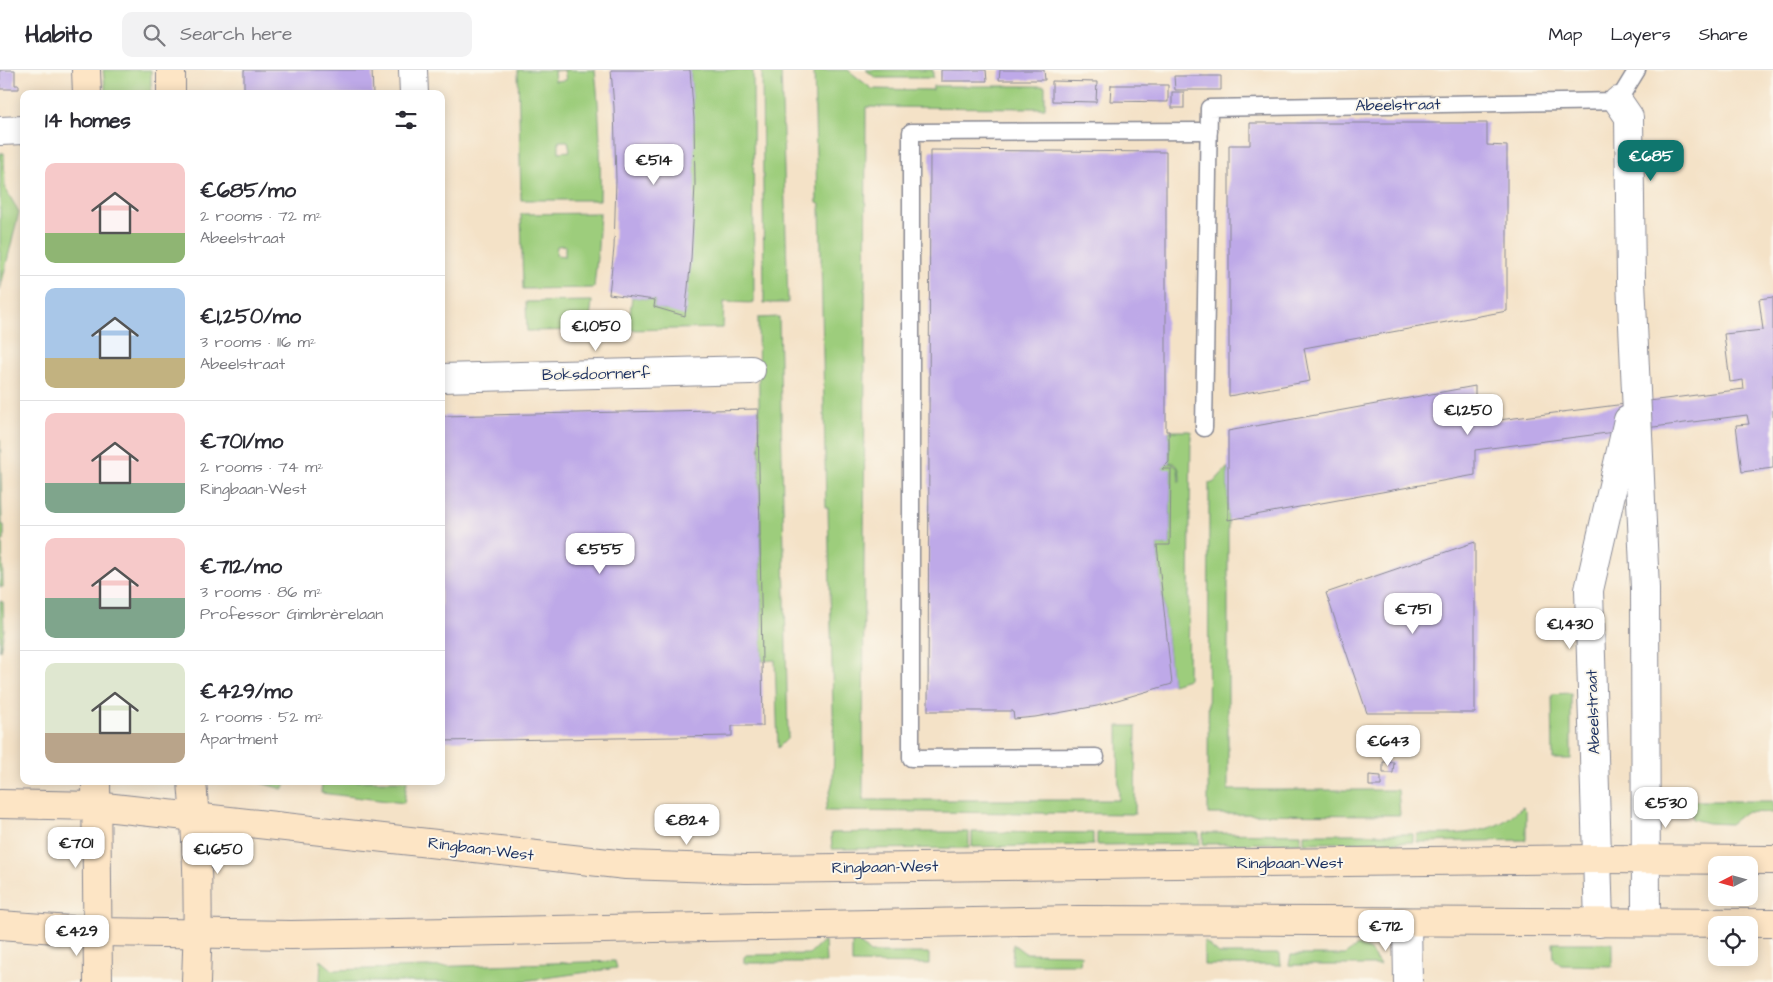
<!DOCTYPE html>
<html lang="en">
<head>
<meta charset="utf-8">
<style>
	:root { --surface:#fff; --page:#f2f2f3; --text:#2b2b33; --muted:#7c7c81; --line:#e1e1e2; --accent:#0f766e }
	body { margin:0; font-family:"Architects Daughter",sans-serif; background:var(--page); color:var(--text); height:100vh; display:flex; flex-direction:column; font-size:19px; white-space:nowrap }
	* { box-sizing:border-box; margin:0 }
	p { font-size:16px; color:var(--muted) }
	.icon { flex:none; width:28px; height:28px; fill:none; stroke:currentColor; stroke-width:2; stroke-linecap:round; stroke-linejoin:round }
	.map { position:relative; flex:1; overflow:hidden }
	.drawer { position:absolute; left:20px; top:20px; width:425px; height:695px; display:flex; flex-direction:column; background:var(--surface); border-radius:10px; box-shadow:0 2px 12px #0003 }
	.drawer>* { flex:none }
	.needle { width:32px; rotate:264deg }
	.fabs { position:absolute; left:1708px; top:786px; display:grid; gap:10px }
	.fabs a { display:grid; place-items:center; width:50px; height:50px; border-radius:10px; background:var(--surface); box-shadow:0 2px 12px #0003; font-size:25px }
	.price { position:absolute; translate:-50% -42px; padding:0 11px; border-radius:10px; background:#fff; color:#222; font-size:16px; line-height:32px; filter:drop-shadow(0 1px 2px #0008) }
	.price::after { content:''; position:absolute; left:50%; top:30px; width:15px; height:11px; margin-left:-8px; background:inherit; clip-path:polygon(0 0,100% 0,50% 100%) }
	.price.on { background:var(--accent); color:#fff }
	ul { padding:0; list-style:none }
	li { display:flex; align-items:center; gap:15px; height:125px; padding:0 25px }
	li+li { border-top:1px solid var(--line) }
	li span { display:grid; place-items:center; flex:none; width:140px; height:100px; border-radius:10px; color:#555 }
	li>.icon { margin-inline-start:auto }
	span .icon { width:60px; height:60px; fill:#fffc; stroke-width:1 }
	li b { font-size:21px }
	h2 { display:flex; justify-content:space-between; align-items:center; height:60px; padding:0 25px; font-size:21px }
	header { display:flex; align-items:center; gap:30px; box-sizing:border-box; height:70px; padding:0 25px; background:var(--surface); border-bottom:1px solid var(--line) }
	header strong { font-size:24px }
	nav { display:flex; gap:28px; margin-inline-start:auto; font-size:18px }
	.search { width:350px; height:45px; background:var(--page); display:flex; align-items:center; gap:12px; box-sizing:border-box; padding:0 18px; border-radius:10px; color:var(--muted); font-size:19px }
	.map>svg:first-child { display:block }
	.green { fill:#9dcd7b; stroke:#5c7e6c; fill-rule:evenodd }
	.building { fill:#bea9e8 }
	.lines { fill:none; stroke-linecap:round; stroke-linejoin:round }
	.lane-casing { stroke:#888892; stroke-width:19 }
	.street-casing { stroke:#888892; stroke-width:30 }
	.secondary-casing { stroke:#888892; stroke-width:30 }
	.lane { stroke:#fff; stroke-width:16 }
	.street { stroke:#fff; stroke-width:28 }
	.secondary { stroke:#fde5c5; stroke-width:28 }
	.labels { text-anchor:middle; dominant-baseline:central; stroke-width:4; stroke-linejoin:round; paint-order:stroke }
	.street-label { font-size:16px; fill:#1b2f5e; stroke:#fbf7ec }
</style>
</head>
<body>
<header>
<strong>Habito</strong>
<div class="search"><svg class="icon" aria-label="search" viewBox="0 0 24 24"><circle cx="10" cy="10" r="6"/><path d="M15 15l6 6"/></svg>Search here</div>
<nav><a>Map</a><a>Layers</a><a>Share</a></nav>
</header>
<div class="map">
<svg width="1773" height="912" viewBox="0 0 1773 912">
	<rect width="100%" height="100%" fill="#fbf7ec"/>
	<filter id="ink" filterUnits="userSpaceOnUse"><feTurbulence type="fractalNoise" baseFrequency=".02" numOctaves="2"/><feDisplacementMap in="SourceGraphic" scale="10" xChannelSelector="R" yChannelSelector="G"/><feConvolveMatrix kernelMatrix="1 2 1 2 8 2 1 2 1" color-interpolation-filters="sRGB"/></filter>
	<filter id="wash" filterUnits="userSpaceOnUse"><feTurbulence type="fractalNoise" baseFrequency=".0096" numOctaves="4" result="noise"/><feDisplacementMap in="SourceGraphic" scale="20" xChannelSelector="R" yChannelSelector="G"/><feGaussianBlur stdDeviation="1.12" result="paint"/><feColorMatrix in="noise" values="0 0 0 0 0 0 0 0 0 0 0 0 0 0 0 0 0 1.4 0 .05"/><feComposite in="paint" operator="in"/></filter>
	<g filter="url(#wash)">
		<rect width="100%" height="100%" fill="#f4e2c7"/>
		<!-- green -->
		<g class="green">
			<path d="M103,0H151V24H106Z"/>
			<path d="M518,0H595C600,44 601,86 600,130H521ZM564,0L566,10L555,11L554,1ZM559,71H568L570,81L559,82Z"/>
			<path d="M690,0H753L754,233L724,232L723,258L628,260L632,227L655,230L654,237L685,245C694,163 697,82 690,0Z"/>
			<path d="M762,0H781L788,233H764Z"/>
			<path d="M814,0H848L872,19L933,20V16H1045V38L866,37L863,730H1119L1118,656H1136L1135,744L825,741L833,710L834,678L828,438H826L820,134L817,133Z"/>
			<path d="M866,0H933V8H876Z"/>
			<path d="M0,83H4L5,118L19,142L0,220Z"/>
			<path d="M600,143L598,177L594,218L523,219L521,144ZM565,175V186L556,185L557,176Z"/>
			<path d="M592,231L589,260L527,261L526,232Z"/>
			<path d="M779,247L788,668L778,678L775,590L762,591L758,248Z"/>
			<path d="M1169,361H1191L1188,609L1172,614L1157,475H1170L1171,400L1162,399L1166,394L1171,393L1178,398L1179,412H1180C1180,403 1180,393 1169,392Z"/>
			<path d="M0,369L2,455H4V470L2,471L3,517H0Z"/>
			<path d="M1228,397V720H1398L1400,745L1208,744L1209,413H1213Z"/>
			<path d="M0,531L3,532L4,560L0,581Z"/>
			<path d="M1571,623V689H1553L1552,624Z"/>
			<path d="M255,711H285V717L282,719Z"/>
			<path d="M322,711H407L404,733L321,723Z"/>
			<path d="M1692,731H1773V743L1745,742L1730,754L1708,753L1692,749Z"/>
			<path d="M1523,737L1526,740V770L1417,772V764C1445,764 1475,766 1501,753C1509,749 1515,742 1523,737Z"/>
			<path d="M877,762H969V778L832,779L831,763Z"/>
			<path d="M972,762L1093,763V775L972,777Z"/>
			<path d="M1097,763H1199L1200,774L1097,775Z"/>
			<path d="M1203,763L1301,764V773L1203,774Z"/>
			<path d="M1304,764H1413V772L1304,773Z"/>
			<path d="M852,870L857,871L870,883H928L929,884V894L852,893Z"/>
			<path d="M823,871H825L826,893H744V887L746,885L809,884Z"/>
			<path d="M1204,871L1219,884H1280L1281,895H1204Z"/>
			<path d="M1553,873H1612V896L1561,895L1554,889Z"/>
			<path d="M1013,874L1025,883L1079,884L1081,885L1080,894H1012Z"/>
			<path d="M1358,875L1370,881L1380,895H1289L1291,885H1345Z"/>
			<path d="M321,890L333,900L615,891L617,898L516,912H320Z"/>
		</g>
		<g id="blocks">
			<!-- building -->
			<g class="building">
				<path d="M0,0H15V15H19V19H0Z"/>
				<path d="M244,0H372L373,24H244Z"/>
				<path d="M611,0H690L694,49L695,115L691,189L685,246L654,237L655,230L609,224L614,178L616,110L614,37Z"/>
				<path d="M941,0H986L987,11H941Z"/>
				<path d="M1000,0H1044L1045,10H999Z"/>
				<path d="M1174,6H1221V20H1175Z"/>
				<path d="M1052,11L1097,12L1096,32L1052,31Z"/>
				<path d="M1111,15H1168V32L1110,31Z"/>
				<rect x="1172" y="22" width="12" height="16"/>
				<path d="M1250,53H1487V75L1507,76V241L1304,278L1310,311L1229,326V75H1250Z"/>
				<path d="M930,80L1166,82V361H1169V392L1162,399H1171L1170,475H1157L1172,614L1097,636L1035,647L1014,649L1013,641H928Z"/>
				<path d="M1773,227V398L1742,402L1736,355L1749,354L1747,345L1475,380V405L1228,450V361L1475,316V353L1744,319L1743,310L1730,312L1724,264L1763,260L1759,229Z"/>
				<path d="M758,339L763,656H732V666L441,671V346Z"/>
				<path d="M1475,472V643H1367L1326,523Z"/>
				<path d="M1383,692H1394L1393,703H1383Z"/>
				<path d="M1369,705L1381,706V716H1369Z"/>
			</g>
		</g>
	</g>
	<g filter="url(#ink)">
		<use href="#blocks" fill-opacity="0" stroke="#888892" stroke-width="1"/>
		<g class="lines">
			<!-- lane casing -->
			<g class="lane-casing">
				<g id="lane">
					<path d="M1204,358L1209,38L1618,31L1637,0"/>
					<path d="M1096,687L911,688V62L1209,61"/>
				</g>
			</g>
			<!-- street casing -->
			<g class="street-casing">
				<g id="street">
					<path d="M413,0L414,24"/>
					<path d="M1618,31L1629,47L1631,211L1645,519L1646,852"/>
					<path d="M0,61L24,60"/>
					<path d="M441,308L751,300"/>
					<path d="M1407,852L1408,912"/>
					<path d="M1599,853L1589,520L1628,350"/>
				</g>
			</g>
			<!-- secondary casing -->
			<g class="secondary-casing">
				<g id="secondary">
					<path d="M86,0L87,24"/>
					<path d="M171,0V24"/>
					<path d="M96,711L98,912"/>
					<path d="M192,711C198,778 199,845 196,912"/>
					<path d="M0,734L96,736L626,795L746,799L1597,789L1773,790"/>
					<path d="M0,855L98,862L291,865L1078,850L1773,853"/>
				</g>
			</g>
			<!-- lane -->
			<use href="#lane" class="lane"/>
			<!-- street -->
			<use href="#street" class="street"/>
			<!-- secondary -->
			<use href="#secondary" class="secondary"/>
		</g>
	</g>
	<g class="labels">
		<!-- street labels -->
		<g class="street-label">
			<text transform="translate(1398 35) rotate(-1)">Abeelstraat</text>
			<text transform="translate(596 304) rotate(-1)">Boksdoornerf</text>
			<text transform="translate(1593 642) rotate(-92)">Abeelstraat</text>
			<text transform="translate(481 779) rotate(7)">Ringbaan-West</text>
			<text x="1290" y="793">Ringbaan-West</text>
			<text transform="translate(885 797) rotate(-1)">Ringbaan-West</text>
		</g>
	</g>
</svg>
<div class="fabs">
<a><svg class="needle" viewBox="-14 -14 28 28"><path d="M0-13l5 13h-10z" fill="#e53935"/><path d="M0 13l5-13h-10z" fill="#7c7c81"/></svg></a>
<a><svg class="icon" aria-label="locate" viewBox="0 0 24 24"><circle cx="12" cy="12" r="6"/><path d="M12 2v4M12 18v4M2 12h4M18 12h4"/></svg></a>
</div>
<b class="price on" style="left:1651px;top:112px">€685</b>
<b class="price" style="left:654px;top:116px">€514</b>
<b class="price" style="left:596px;top:282px">€1,050</b>
<b class="price" style="left:1468px;top:366px">€1,250</b>
<b class="price" style="left:600px;top:505px">€555</b>
<b class="price" style="left:1413px;top:565px">€751</b>
<b class="price" style="left:1570px;top:580px">€1,430</b>
<b class="price" style="left:1388px;top:697px">€643</b>
<b class="price" style="left:1666px;top:759px">€530</b>
<b class="price" style="left:687px;top:776px">€824</b>
<b class="price" style="left:76px;top:799px">€701</b>
<b class="price" style="left:218px;top:805px">€1,650</b>
<b class="price" style="left:1386px;top:882px">€712</b>
<b class="price" style="left:77px;top:887px">€429</b>
<section class="drawer">
<h2>14 homes<svg class="icon" aria-label="filters" viewBox="0 0 24 24"><path d="M4 7h16M4 17h16"/><circle cx="9" cy="7" r="2"/><circle cx="15" cy="17" r="2"/></svg></h2>
<ul>
<li><span style="background:linear-gradient(#f6c9c9 70%,#8fb573 0)"><svg class="icon" aria-label="home" viewBox="0 0 24 24"><path d="M3 11l9-7 9 7M6 9v11h12V9"/></svg></span><div><b>€685/mo</b><p>2 rooms · 72 m²</p><p>Abeelstraat</p></div></li>
<li><span style="background:linear-gradient(#a9c7e8 70%,#c2b280 0)"><svg class="icon" aria-label="home" viewBox="0 0 24 24"><path d="M3 11l9-7 9 7M6 9v11h12V9"/></svg></span><div><b>€1,250/mo</b><p>3 rooms · 116 m²</p><p>Abeelstraat</p></div></li>
<li><span style="background:linear-gradient(#f6c9c9 70%,#7fa58c 0)"><svg class="icon" aria-label="home" viewBox="0 0 24 24"><path d="M3 11l9-7 9 7M6 9v11h12V9"/></svg></span><div><b>€701/mo</b><p>2 rooms · 74 m²</p><p>Ringbaan-West</p></div></li>
<li><span style="background:linear-gradient(#f6c9c9 60%,#7fa58c 0)"><svg class="icon" aria-label="home" viewBox="0 0 24 24"><path d="M3 11l9-7 9 7M6 9v11h12V9"/></svg></span><div><b>€712/mo</b><p>3 rooms · 86 m²</p><p>Professor Gimbrèrelaan</p></div></li>
<li><span style="background:linear-gradient(#dfe7d0 70%,#b9a48a 0)"><svg class="icon" aria-label="home" viewBox="0 0 24 24"><path d="M3 11l9-7 9 7M6 9v11h12V9"/></svg></span><div><b>€429/mo</b><p>2 rooms · 52 m²</p><p>Apartment</p></div></li>
</ul>
</section>
</div>
</body>
</html>
